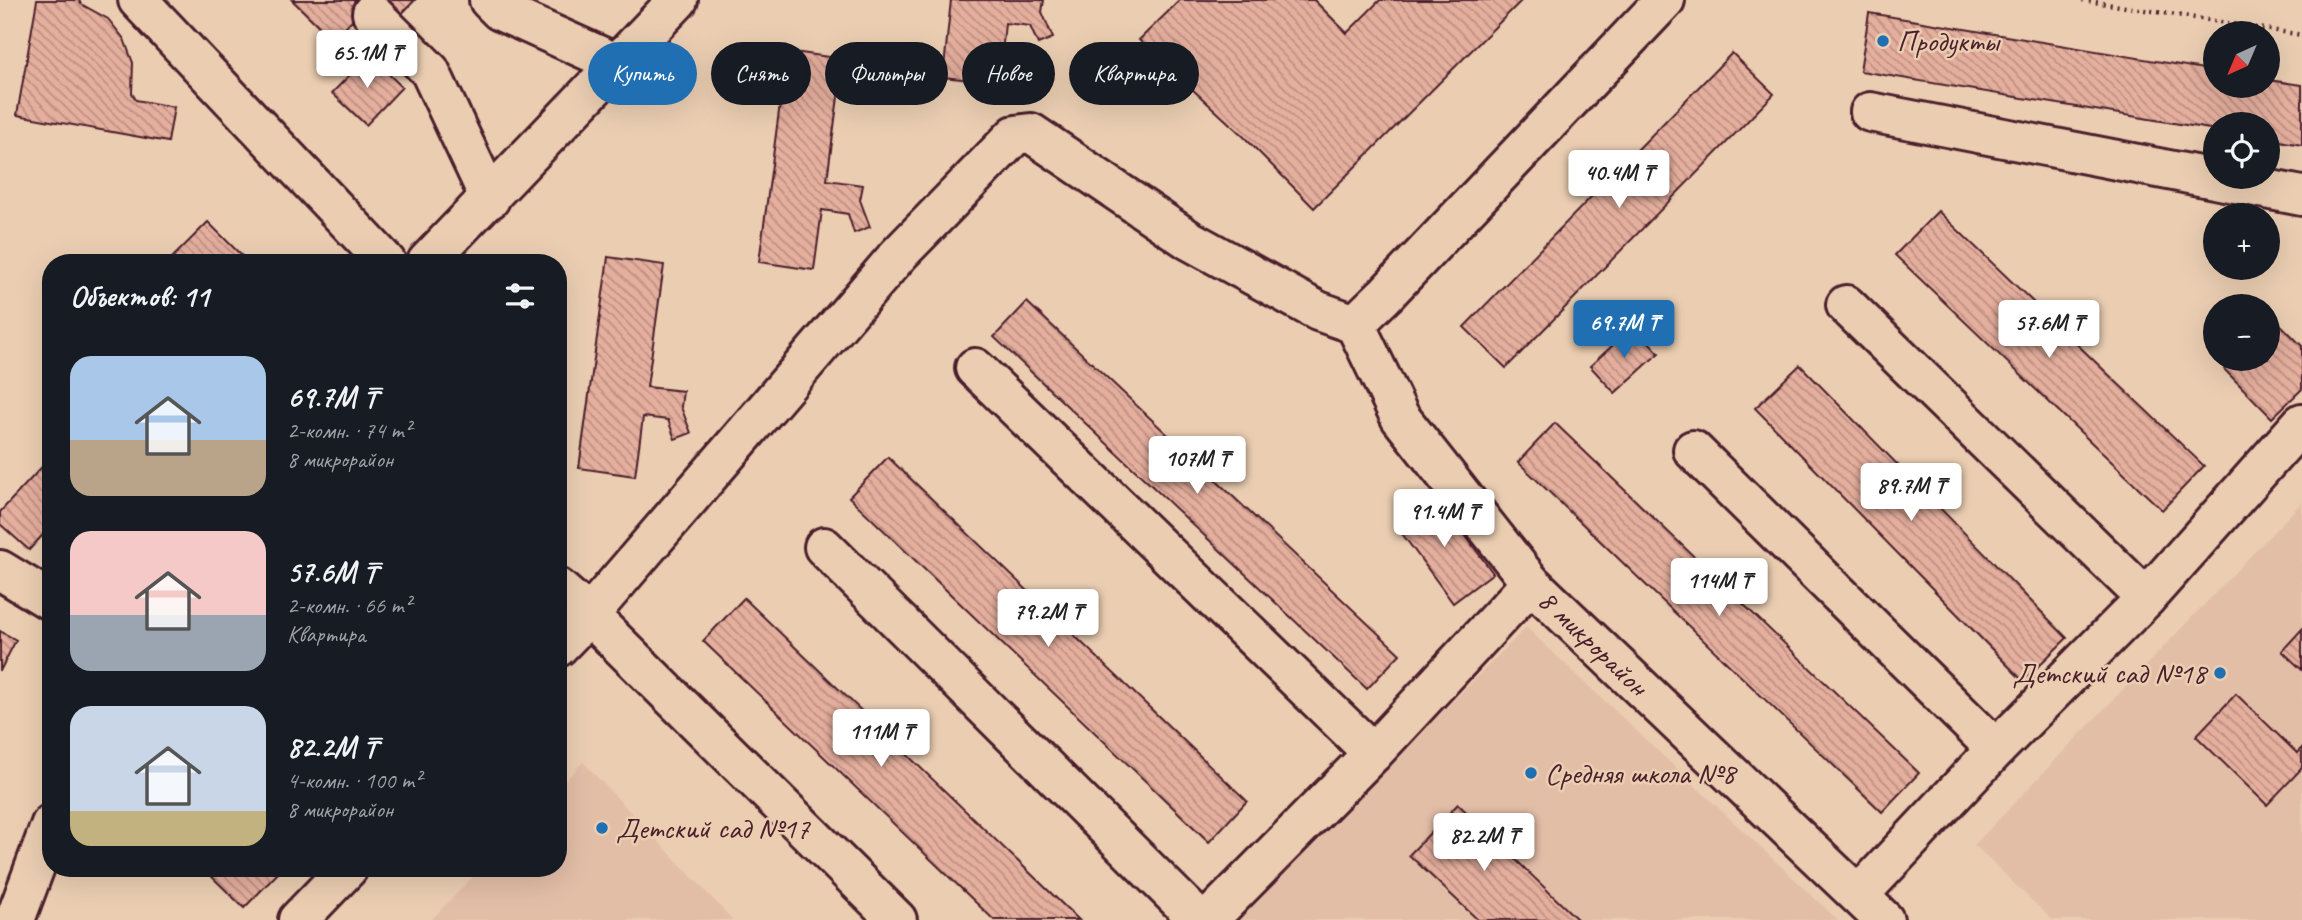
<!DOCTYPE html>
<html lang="ru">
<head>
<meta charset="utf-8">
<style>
	:root { --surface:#171b24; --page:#242831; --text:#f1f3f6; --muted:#9ea1a6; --accent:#1f6fb2 }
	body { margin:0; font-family:Caveat,sans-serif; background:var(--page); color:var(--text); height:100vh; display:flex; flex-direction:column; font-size:26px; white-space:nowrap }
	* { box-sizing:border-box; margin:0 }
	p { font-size:23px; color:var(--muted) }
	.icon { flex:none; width:38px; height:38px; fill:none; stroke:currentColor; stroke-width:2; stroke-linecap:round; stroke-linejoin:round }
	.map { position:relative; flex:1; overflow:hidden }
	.details { position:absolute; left:42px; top:254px; width:525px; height:623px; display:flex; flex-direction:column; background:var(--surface); border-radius:28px; box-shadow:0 7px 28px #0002 }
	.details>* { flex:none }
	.guide { position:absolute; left:588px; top:42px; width:665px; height:63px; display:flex; gap:14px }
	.needle { width:46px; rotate:224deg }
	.tools { position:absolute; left:2203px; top:21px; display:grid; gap:14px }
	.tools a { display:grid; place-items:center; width:77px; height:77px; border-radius:50%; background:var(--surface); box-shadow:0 7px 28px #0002; font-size:35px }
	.price { position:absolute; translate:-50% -60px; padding:0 16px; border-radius:7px; background:#fff; color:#222; font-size:23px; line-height:46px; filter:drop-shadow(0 2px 4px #0008) }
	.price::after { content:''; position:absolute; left:50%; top:42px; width:21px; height:16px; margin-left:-10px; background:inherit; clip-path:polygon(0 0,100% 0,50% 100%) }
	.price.on { background:var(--accent); color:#fff }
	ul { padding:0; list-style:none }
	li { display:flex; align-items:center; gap:21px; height:175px; padding:0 28px }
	li span { display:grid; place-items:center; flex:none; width:196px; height:140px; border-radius:21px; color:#555 }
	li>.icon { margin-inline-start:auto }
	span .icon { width:84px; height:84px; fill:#fffc; stroke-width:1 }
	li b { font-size:30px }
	h2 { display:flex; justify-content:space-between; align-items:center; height:84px; padding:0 28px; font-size:30px }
	.tag { padding:0 24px; border-radius:32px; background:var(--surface); box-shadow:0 7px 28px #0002; font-size:24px; line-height:63px }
	.tag.on { background:var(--accent); color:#fff }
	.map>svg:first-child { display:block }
	.built { fill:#e3bea7 }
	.building { fill:url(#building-back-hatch); stroke:#4a1f2b; stroke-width:2 }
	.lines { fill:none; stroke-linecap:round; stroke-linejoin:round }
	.minor-casing { stroke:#4a1f2b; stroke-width:44 }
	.path { stroke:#4a1f2b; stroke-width:4.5; stroke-dasharray:2 5; stroke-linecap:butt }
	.minor { stroke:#ebceb2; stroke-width:38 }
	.poi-dot { fill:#1f6fb2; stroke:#ebceb2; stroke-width:2.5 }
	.labels { text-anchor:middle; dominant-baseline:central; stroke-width:5; stroke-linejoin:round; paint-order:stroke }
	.poi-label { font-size:30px; fill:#4a1f2b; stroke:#ebceb2; text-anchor:start }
	.street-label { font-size:30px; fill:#4a1f2b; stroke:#ebceb2 }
</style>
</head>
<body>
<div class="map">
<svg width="2302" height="920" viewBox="0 0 2302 920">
	<defs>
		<pattern id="building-back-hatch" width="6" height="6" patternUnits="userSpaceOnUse" patternTransform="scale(1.75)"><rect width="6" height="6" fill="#e5af9e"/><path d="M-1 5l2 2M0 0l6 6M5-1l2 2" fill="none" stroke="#bc8e81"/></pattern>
	</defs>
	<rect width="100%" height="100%" fill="#ebceb2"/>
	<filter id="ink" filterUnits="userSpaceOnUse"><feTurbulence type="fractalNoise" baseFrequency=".0143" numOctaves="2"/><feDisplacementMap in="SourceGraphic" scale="14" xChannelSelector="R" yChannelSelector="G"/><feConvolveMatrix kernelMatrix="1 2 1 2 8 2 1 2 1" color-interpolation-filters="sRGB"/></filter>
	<g filter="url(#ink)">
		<!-- built -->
		<g class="built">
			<path d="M2302,502V920H2052L1974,845Z"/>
			<path d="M1526,627L1838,920H1237Z"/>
			<path d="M583,762L733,920H431L481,868H558V788Z"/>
		</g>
		<!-- building -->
		<g class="building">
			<path d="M37,0H79L81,4L108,19L124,39L133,63L132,93L136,100L174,107L168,142L17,115Z"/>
			<path d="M292,0H415L391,25L368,3L333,40Z"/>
			<path d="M951,0H1044L1042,12L1053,38L1038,44L1030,26L1005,23L999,83L943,77Z"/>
			<path d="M1180,0H1314L1347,33L1380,0H1522L1314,208L1243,136L1139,40Z"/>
			<path d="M1869,13L2216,71V86H2268V80L2302,85V145L2268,139V124H2216V130L1860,71Z"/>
			<path d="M787,51L843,59L827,180L863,185L860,200L870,227L854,233L848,214L822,210L814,270L759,262Z"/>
			<path d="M1732,53L1774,94L1506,368L1464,327Z"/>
			<path d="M369,55L402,87L366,125L332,93Z"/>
			<path d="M1938,211L2204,466L2162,510L1895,255Z"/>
			<path d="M208,222L248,262H168Z"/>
			<path d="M608,257L664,265L647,387L683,391L681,407L691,433L675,439L668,420L643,417L635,476L579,468Z"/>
			<path d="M1027,302L1400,654L1367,689L994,337Z"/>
			<path d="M2275,319L2302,346V389L2272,418L2224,369L2235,359H2268V326Z"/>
			<path d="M1634,326L1659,353L1615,393L1590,366Z"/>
			<path d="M1800,365L2067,638L2023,681L1755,408Z"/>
			<path d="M1555,423L1919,773L1882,812L1518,462Z"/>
			<path d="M51,457V526L29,550L0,524V512Z"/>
			<path d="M888,457L1247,801L1209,842L849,497Z"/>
			<path d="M1435,495L1493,573L1453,603L1395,524Z"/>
			<path d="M744,598L1079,920H994L703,641Z"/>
			<path d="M2302,629V670L2282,651Z"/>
			<path d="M0,631L16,640L0,671Z"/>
			<path d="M2236,694L2297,753L2302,748V768L2267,805L2196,736Z"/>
			<path d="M1458,804L1578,920H1478L1409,855Z"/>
			<path d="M203,868H283L244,908Z"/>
		</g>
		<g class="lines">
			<!-- minor casing -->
			<g class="minor-casing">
				<g id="minor">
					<path d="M138,0L386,262"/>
					<path d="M489,0L500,11L618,64"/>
					<path d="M372,13L430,71L490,199"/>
					<path d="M1870,112L2302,196"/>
					<path d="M427,262L678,0"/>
					<path d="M1846,305L2146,598"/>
					<path id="s1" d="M1355,324L1400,417L1531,583L1884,920"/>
					<path d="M975,368L1373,753"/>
					<path d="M1693,450L1996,749"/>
					<path d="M824,547L1199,920"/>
					<path d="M0,570L51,601"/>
					<path d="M558,588L589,615L897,920"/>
					<path d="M558,647L589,615L899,254L1015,135L1031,133L1189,240L1318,311L1355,324L1385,295L1665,0"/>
					<path d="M1859,895L1996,749L2146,598L2302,423"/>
					<path d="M15,920L51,824"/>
					<path d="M298,920L348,868"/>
					<path d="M1208,920L1373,753L1531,583"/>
				</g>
			</g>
			<!-- path -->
			<path class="path" d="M2082,0L2302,35"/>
			<!-- minor -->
			<use href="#minor" class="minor"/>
		</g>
	</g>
	<!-- markers -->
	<g class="poi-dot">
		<circle cx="1883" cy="41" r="7"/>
		<circle cx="2220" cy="673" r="7"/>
		<circle cx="1531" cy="773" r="7"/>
		<circle cx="602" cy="828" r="7"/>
	</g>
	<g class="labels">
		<!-- poi labels -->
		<g class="poi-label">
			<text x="1897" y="41">Продукты</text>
			<text x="2206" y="673" text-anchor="end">Детский сад №18</text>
			<text x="1545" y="773">Средняя школа №8</text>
			<text x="616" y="828">Детский сад №17</text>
		</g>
		<!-- street labels -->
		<g class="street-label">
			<text stroke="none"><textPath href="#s1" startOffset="401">8 микрорайон</textPath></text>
		</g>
	</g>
</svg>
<div class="tools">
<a><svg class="needle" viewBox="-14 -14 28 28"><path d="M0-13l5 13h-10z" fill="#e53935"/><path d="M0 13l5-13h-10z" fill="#9ea1a6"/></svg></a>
<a><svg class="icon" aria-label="locate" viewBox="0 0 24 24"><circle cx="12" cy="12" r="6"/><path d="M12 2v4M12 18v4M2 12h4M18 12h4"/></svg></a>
<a>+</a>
<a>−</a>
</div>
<b class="price" style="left:367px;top:90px">65.1M ₸</b>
<b class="price" style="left:1619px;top:210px">40.4M ₸</b>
<b class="price on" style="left:1624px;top:360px">69.7M ₸</b>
<b class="price" style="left:2049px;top:360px">57.6M ₸</b>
<b class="price" style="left:1197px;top:496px">107M ₸</b>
<b class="price" style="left:1911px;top:523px">89.7M ₸</b>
<b class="price" style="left:1444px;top:549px">91.4M ₸</b>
<b class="price" style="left:1719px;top:618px">114M ₸</b>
<b class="price" style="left:1048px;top:649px">79.2M ₸</b>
<b class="price" style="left:881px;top:769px">111M ₸</b>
<b class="price" style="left:1484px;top:873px">82.2M ₸</b>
<div class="guide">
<a class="tag on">Купить</a>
<a class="tag">Снять</a>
<a class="tag">Фильтры</a>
<a class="tag">Новое</a>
<a class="tag">Квартира</a>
</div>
<section class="details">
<h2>Объектов: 11<svg class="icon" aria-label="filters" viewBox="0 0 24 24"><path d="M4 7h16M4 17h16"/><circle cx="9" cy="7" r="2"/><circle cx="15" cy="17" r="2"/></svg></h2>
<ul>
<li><span style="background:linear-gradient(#a9c7e8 60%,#b9a48a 0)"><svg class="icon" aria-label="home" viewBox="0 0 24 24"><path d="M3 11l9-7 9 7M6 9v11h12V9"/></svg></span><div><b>69.7M ₸</b><p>2-комн. · 74 m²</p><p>8 микрорайон</p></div></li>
<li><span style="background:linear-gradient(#f6c9c9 60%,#9aa5b1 0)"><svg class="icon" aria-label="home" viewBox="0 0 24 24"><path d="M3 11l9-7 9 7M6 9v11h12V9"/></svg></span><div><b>57.6M ₸</b><p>2-комн. · 66 m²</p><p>Квартира</p></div></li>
<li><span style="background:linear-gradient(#c9d6e8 75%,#c2b280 0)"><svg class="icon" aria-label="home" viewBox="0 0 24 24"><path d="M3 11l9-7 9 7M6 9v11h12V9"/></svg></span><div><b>82.2M ₸</b><p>4-комн. · 100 m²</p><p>8 микрорайон</p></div></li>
</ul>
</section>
</div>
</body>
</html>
